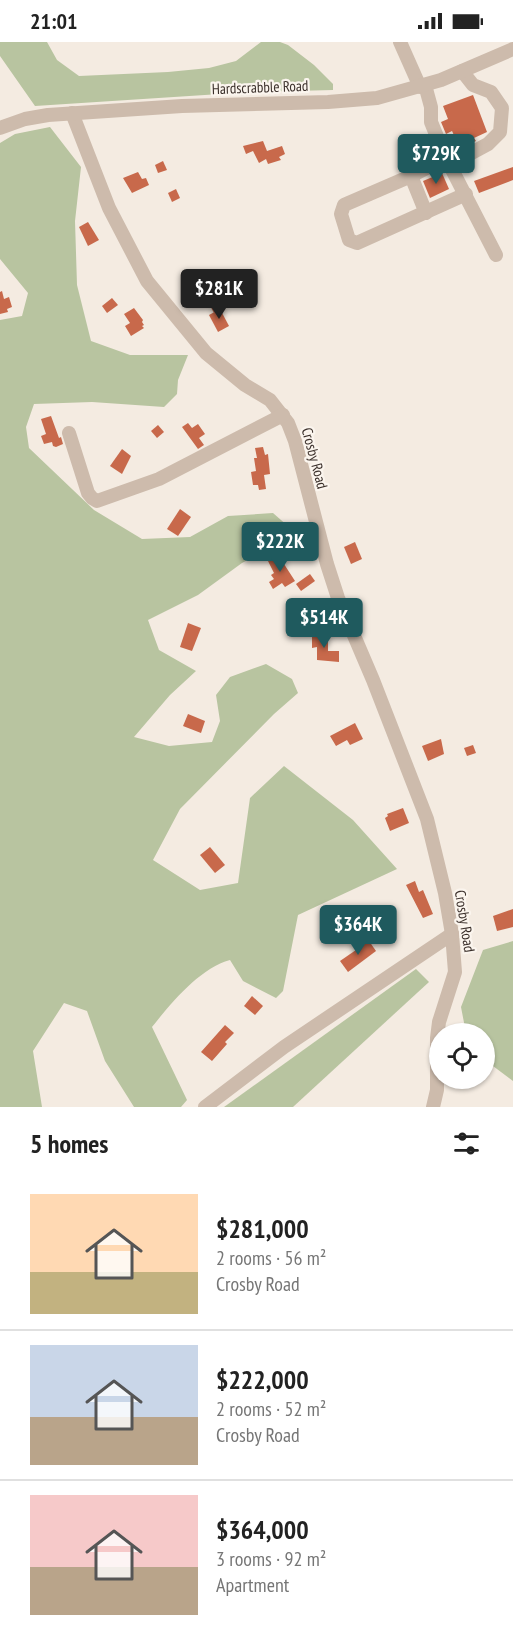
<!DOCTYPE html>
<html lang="en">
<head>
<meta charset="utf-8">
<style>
	:root { --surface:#fff; --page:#f6f6f6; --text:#222; --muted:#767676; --line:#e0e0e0; --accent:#1f5a5e }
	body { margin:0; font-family:"PT Sans Narrow",sans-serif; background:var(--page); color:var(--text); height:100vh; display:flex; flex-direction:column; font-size:22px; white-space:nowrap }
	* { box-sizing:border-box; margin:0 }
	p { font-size:20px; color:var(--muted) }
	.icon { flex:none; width:33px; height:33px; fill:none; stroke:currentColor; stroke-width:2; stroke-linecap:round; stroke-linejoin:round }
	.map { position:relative; height:1065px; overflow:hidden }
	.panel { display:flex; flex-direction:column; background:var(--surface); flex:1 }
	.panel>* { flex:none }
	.buttons { position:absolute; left:429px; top:981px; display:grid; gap:12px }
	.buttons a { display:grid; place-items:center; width:66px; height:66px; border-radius:50%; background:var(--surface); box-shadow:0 2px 4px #0004; font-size:30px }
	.price { position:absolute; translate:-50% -51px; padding:0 14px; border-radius:6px; background:var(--accent); color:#fff; font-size:20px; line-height:39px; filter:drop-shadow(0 2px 3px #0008) }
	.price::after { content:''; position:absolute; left:50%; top:36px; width:18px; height:14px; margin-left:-9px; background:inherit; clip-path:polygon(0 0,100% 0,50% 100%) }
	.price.current { background:#222; color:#fff }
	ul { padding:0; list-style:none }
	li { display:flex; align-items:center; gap:18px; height:150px; padding:0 30px }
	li+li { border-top:2px solid var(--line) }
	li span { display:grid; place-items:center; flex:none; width:168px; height:120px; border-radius:0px; color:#555 }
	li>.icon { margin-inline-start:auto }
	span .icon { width:72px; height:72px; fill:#fffc; stroke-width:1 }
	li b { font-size:26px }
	h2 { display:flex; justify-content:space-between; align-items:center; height:72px; padding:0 30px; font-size:26px }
	.status { display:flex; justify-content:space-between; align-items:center; height:42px; padding:0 30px; background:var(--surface); direction:ltr }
	.status svg { height:16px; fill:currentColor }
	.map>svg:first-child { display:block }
	.green { fill:#b8c4a0 }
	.building { fill:#c8694b }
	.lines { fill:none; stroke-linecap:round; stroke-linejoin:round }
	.minor { stroke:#cdbbac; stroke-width:14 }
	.labels { text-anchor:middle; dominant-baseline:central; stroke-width:4.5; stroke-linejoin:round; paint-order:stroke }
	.street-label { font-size:15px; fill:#3b302b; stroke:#fbf5ee }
</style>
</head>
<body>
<div class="status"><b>21:01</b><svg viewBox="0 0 49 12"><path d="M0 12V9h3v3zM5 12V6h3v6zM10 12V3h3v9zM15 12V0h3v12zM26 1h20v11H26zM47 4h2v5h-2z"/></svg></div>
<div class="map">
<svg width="513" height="1065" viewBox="0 0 513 1065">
	<rect width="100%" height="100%" fill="#f4ebe1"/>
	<!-- green -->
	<g class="green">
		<path d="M0,0H47L57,18L79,34L168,30L209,26L236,19L261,0H280L288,3L314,23L333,42V48L251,50L35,64L0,14Z"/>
		<path d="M50,85L81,125L75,179L77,243L91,299L130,313H188L178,338L177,352L164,365L92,360L34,362L26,385L29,406L94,468L142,497L190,495L228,474L273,471L297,492L242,521L198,553L148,578L159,608L196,629L170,653L134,695L169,704L212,700L220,679L216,653L230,635L266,622L292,637L298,651L274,672L180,767L153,818L200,848L238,841L250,756L284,724L353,778L397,827L298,873L283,949L276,956L243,939L230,918C200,926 171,961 152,985L187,1058L181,1065H134L105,1019L87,969L64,961L33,1009L42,1065H0V278L22,274L28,251L0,217V101L15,92Z"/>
		<path d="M513,899V1039L485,1018L484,992L466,991L461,965L483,908Z"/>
		<path d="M416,927L429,940L293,1065H224Z"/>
	</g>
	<!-- building -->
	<g class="building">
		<path d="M473,53L487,90L474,96L476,99L460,106L452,89L446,92L441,80L448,77L443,64Z"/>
		<path d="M263,99L267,109L282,104L285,112L279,115L281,118L268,122L266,117L259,121L253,109L246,112L243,104Z"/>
		<path d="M163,119L167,128L158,131L155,123Z"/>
		<path d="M513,125V138L479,151L474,139Z"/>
		<path d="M138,130L142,137L146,136L149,143L132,151L123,136Z"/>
		<path d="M442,131L449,147L430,156L423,139Z"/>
		<path d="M176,147L180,156L172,160L168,151Z"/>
		<path d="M88,180L99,198L88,204L79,185Z"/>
		<path d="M2,249L4,257L9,255L12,265L7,267L8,270L0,272V250Z"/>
		<path d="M112,256L118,263L107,271L102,264Z"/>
		<path d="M218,257L223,266L214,271L209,262Z"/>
		<path d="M134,266L143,278L142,280L144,283L142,284L144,286L131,294L125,284L130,281L124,272Z"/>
		<path d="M220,267L229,284L218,290L209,273Z"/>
		<path d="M51,374L59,396L61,395L63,402L56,405L53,404L52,400L44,402L41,394L46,392L41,377Z"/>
		<path d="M188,381L192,386L198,382L205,392L199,396L204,403L198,407L182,385Z"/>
		<path d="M158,383L164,390L157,396L151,389Z"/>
		<path d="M263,405L265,413L268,412L270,432L264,433L266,447L259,448L258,443H253L251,430L256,429L254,416H257L255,406Z"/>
		<path d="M122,407L131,414L122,432L110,424Z"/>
		<path d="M180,467L191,475L178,494L167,487Z"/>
		<path d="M355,500L362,517L351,522L344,505Z"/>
		<path d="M282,513L286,520L284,522L295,539L285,545L282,541L273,547L269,540L274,537L271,533L274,531L268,519Z"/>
		<path d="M310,532L315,539L301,549L296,542Z"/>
		<path d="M188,581L201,586L192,609L180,605Z"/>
		<path d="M312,594H328V609H339V620L317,618V605L312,606Z"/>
		<path d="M188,672L205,679L201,691L183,684Z"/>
		<path d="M355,681L363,697L350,703L347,698L336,704L330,694Z"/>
		<path d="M441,697L444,712L428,719L422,704Z"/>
		<path d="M473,703L476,711L467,714L464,706Z"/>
		<path d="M403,766L409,781L390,789L385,776L388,774L387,772Z"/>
		<path d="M210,805L225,823L215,831L200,813Z"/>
		<path d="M415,839L419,850L423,848L433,872L423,876L406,843Z"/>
		<path d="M513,867V885L497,889L493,874Z"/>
		<path d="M369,899L376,909L348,930L340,919Z"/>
		<path d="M252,954L263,964L255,973L244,964Z"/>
		<path d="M225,983L234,991L225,1000L227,1002L212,1019L201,1010Z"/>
	</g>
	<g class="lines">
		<!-- minor -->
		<g class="minor">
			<path d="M400,0L420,45"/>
			<path d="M462,29L473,43L491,50L502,66L500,90L488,102L464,115L446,116L411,134L344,163L341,172L349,198L357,201L466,152"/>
			<path d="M425,43L431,65V80L444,112L496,213"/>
			<path d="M72,71L109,166L147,239L206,311L245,343L270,358L288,381L295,399L327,522L338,556L373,638L427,777L445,851L452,892L455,930L439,980L437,996V1048L433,1065"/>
			<path d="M0,86L25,77L48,73L182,64L328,60L377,56L441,38L513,7"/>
			<path d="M411,134L426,171"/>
			<path d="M69,391L88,451L92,456L97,459L159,437L283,373"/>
			<path d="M205,1065L284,1005L452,892"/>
		</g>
	</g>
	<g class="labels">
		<!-- street labels -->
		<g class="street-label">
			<text transform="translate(260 45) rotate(-2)">Hardscrabble Road</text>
			<text transform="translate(315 416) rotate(75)">Crosby Road</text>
			<text transform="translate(465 879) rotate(81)">Crosby Road</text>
		</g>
	</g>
</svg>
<div class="buttons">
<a><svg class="icon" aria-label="locate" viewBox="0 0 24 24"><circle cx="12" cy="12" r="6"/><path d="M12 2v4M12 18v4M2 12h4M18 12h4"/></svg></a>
</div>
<b class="price" style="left:436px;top:143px">$729K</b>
<b class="price current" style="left:219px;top:278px">$281K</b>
<b class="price" style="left:280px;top:531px">$222K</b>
<b class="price" style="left:324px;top:607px">$514K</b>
<b class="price" style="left:358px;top:914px">$364K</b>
</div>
<section class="panel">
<h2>5 homes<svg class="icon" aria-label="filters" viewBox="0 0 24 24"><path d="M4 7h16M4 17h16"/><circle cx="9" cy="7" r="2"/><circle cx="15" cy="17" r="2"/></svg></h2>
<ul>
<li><span style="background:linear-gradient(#ffd9b3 65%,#c2b280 0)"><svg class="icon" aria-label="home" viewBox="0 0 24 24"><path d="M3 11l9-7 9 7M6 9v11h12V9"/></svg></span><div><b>$281,000</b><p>2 rooms · 56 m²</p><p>Crosby Road</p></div></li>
<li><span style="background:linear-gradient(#c9d6e8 60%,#b9a48a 0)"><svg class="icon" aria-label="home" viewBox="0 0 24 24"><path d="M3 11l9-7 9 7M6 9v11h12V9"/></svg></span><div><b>$222,000</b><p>2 rooms · 52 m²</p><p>Crosby Road</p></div></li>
<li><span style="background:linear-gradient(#f6c9c9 60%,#b9a48a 0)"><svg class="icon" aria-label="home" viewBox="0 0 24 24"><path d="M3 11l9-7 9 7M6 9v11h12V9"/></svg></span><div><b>$364,000</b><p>3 rooms · 92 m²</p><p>Apartment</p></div></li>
</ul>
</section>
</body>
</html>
